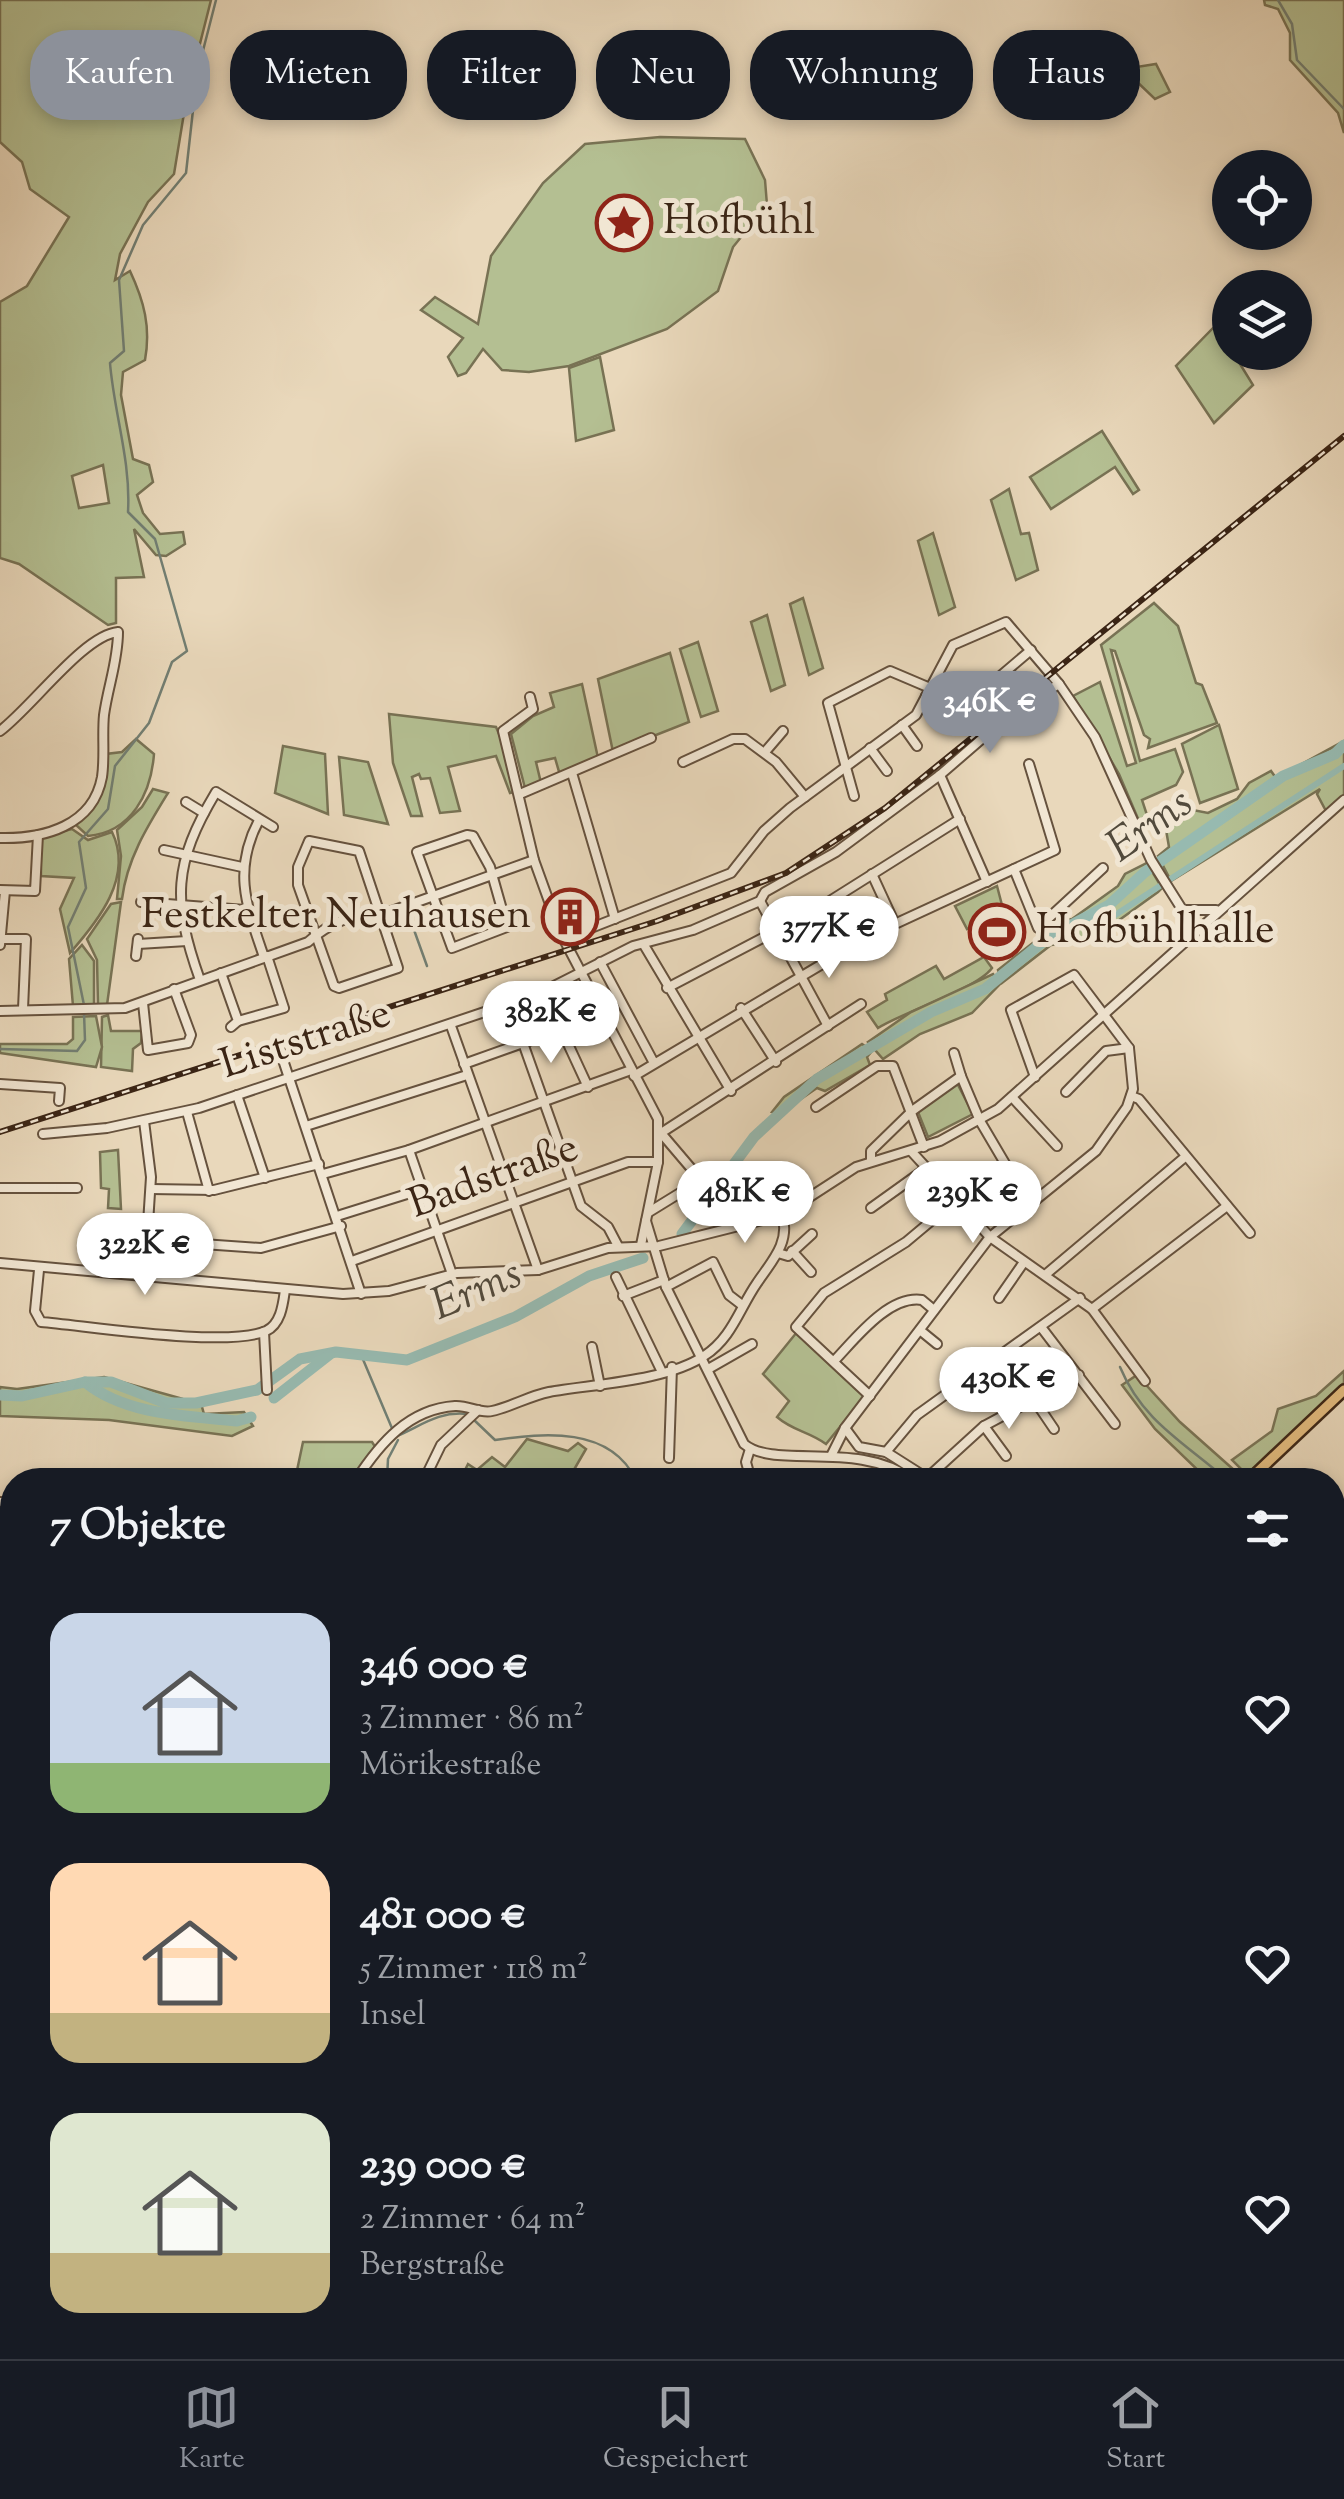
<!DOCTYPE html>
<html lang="de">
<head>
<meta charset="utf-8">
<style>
	:root { --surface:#171b24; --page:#20242c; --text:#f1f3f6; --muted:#9ea1a6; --line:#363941; --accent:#8c9099 }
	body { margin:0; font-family:"Sorts Mill Goudy",serif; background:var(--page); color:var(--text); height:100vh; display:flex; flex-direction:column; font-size:38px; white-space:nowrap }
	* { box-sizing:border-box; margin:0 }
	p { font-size:32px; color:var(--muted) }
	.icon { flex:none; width:55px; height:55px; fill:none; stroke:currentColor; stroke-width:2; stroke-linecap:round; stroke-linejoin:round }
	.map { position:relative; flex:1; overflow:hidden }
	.drawer { position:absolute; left:0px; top:1468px; width:1345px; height:892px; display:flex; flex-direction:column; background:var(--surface); border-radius:40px 40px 0 0; box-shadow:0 5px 15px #0003 }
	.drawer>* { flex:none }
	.top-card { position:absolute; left:30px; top:30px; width:1285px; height:90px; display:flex; gap:20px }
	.controls { position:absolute; left:1212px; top:150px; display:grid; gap:20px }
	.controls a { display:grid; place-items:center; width:100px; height:100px; border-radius:50%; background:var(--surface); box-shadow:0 5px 15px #0003; font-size:50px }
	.price { position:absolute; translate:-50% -85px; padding:0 22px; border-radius:35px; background:#fff; color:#222; font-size:32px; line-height:65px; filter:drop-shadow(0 2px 5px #0008) }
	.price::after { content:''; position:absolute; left:50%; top:60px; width:30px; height:22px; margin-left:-15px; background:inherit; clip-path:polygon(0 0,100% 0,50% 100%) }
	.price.selected { background:var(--accent); color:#fff }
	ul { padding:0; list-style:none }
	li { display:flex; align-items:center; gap:30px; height:250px; padding:0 50px }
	li span { display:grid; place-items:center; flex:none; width:280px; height:200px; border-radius:30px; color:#555 }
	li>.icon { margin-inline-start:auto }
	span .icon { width:120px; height:120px; fill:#fffc; stroke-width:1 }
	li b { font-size:42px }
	h2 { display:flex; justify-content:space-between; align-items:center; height:120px; padding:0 50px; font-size:42px }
	.tag { padding:0 35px; border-radius:40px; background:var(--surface); box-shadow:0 5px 15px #0003; font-size:35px; line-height:90px }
	.tag.selected { background:var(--accent); color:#fff }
	.dock { display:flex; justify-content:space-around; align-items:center; height:140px; border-top:2px solid var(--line); background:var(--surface); font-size:28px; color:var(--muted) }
	.dock a { display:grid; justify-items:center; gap:5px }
	.dock .selected { color:var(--accent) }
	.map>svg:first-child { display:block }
	.green { fill:#b4bf92; stroke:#787254; stroke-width:2.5; fill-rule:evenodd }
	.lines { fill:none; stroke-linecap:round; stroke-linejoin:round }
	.stream { stroke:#727e72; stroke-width:2.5 }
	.canal { stroke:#97bab0; stroke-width:6 }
	.river { stroke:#97bab0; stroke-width:11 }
	.minor-casing { stroke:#66523e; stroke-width:12 }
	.major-casing { stroke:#3b2515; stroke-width:14 }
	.minor { stroke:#f1e6d3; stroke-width:8 }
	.major { stroke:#e4bc7e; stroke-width:9 }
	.rail-casing { stroke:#3b2515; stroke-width:6 }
	.rail { stroke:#f1e6d3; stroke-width:2.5; stroke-dasharray:8; stroke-linecap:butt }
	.labels { text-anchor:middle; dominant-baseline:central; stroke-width:10; stroke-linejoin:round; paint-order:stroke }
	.poi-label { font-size:42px; fill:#3b2515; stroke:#f1e6d3; text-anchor:start }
	.street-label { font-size:42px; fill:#3b2515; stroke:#f1e6d3 }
	.water-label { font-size:45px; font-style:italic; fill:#524a3c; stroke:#f1e6d3 }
</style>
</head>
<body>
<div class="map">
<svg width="1344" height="2359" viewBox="0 0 1344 2359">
	<rect width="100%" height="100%" fill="#e9d8bb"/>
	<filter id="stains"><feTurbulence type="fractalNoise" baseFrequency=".002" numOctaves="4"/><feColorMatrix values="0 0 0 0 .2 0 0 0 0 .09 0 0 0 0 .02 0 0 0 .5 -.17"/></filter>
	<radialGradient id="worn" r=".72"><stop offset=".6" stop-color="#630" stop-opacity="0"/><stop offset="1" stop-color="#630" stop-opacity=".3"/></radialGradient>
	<!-- green -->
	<g class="green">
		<path d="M0,0H211L187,95L174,174L148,202L120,254L115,280L130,271C144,301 151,327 145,360L123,372L121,395L133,459L149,465L153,482L137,495L143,513L160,534L183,532L185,544L166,556L156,555L134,529L144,577L116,578V623L108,625L19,564L0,558V302L27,286L69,217L30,189L22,162L0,142ZM103,465L109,503L79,508L72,476Z"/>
		<path d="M1264,0H1344V133L1338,113L1290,60V33L1278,9L1265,5Z"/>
		<path d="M1123,49L1137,67L1156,64L1170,92L1155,99L1131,76L1106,102H1096L1067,81L1068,75Z"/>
		<path d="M660,137L745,139L765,180L767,205L733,247L718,291L667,329L569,366L529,372L502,370L483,349L466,373L458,376L448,357L463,338L421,310L435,297L478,324L491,256L543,183L585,144Z"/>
		<path d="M1216,325L1253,385L1214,423L1176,366Z"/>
		<path d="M600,357L614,430L576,441L569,368Z"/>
		<path d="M1102,431L1139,490L1133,494L1115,467L1051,509L1030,477Z"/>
		<path d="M1009,489L1021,534L1029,533L1038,570L1016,580L991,500Z"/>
		<path d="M933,533L955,607L939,615L918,541Z"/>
		<path d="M803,598L823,668L809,675L790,604Z"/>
		<path d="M1154,603L1178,626L1196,683L1202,685L1217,723L1148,748L1150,739L1144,735L1115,651L1111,650L1140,761L1175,749L1183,772L1176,785L1142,800L1147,815L1139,821L1119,774L1073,696L1100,682L1127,766L1136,763L1101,645Z"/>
		<path d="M767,615L785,685L771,691L751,622Z"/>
		<path d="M698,642L718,711L701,717L680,649Z"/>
		<path d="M670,653L689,722L613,752L598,679Z"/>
		<path d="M582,684L598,758L560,775L555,758L536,762L541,783L525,788L511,734L533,716L554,707L550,693Z"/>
		<path d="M389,714L496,727L508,755L514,792L510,793L496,756L448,767L460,811L440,813L430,778L421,779L419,774L412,777L422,816H411L393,763Z"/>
		<path d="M1219,725L1238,789L1200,803L1182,744Z"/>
		<path d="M136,739L154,754C151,793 132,832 88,836L76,825L90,810L106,754L122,752Z"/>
		<path d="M1344,741V795L1326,811L1317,794L1320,789L1171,881L1158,856L1169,847L1165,824L1193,810L1208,813L1237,799L1249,783L1271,771L1276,778Z"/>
		<path d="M283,746L325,754L328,814L275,793Z"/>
		<path d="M339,757L368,762L388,824L344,815Z"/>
		<path d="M153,789L168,793C147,827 127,859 122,899H117L121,856L117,830L142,807Z"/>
		<path d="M72,829L88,840L112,832C134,877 98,921 70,953L60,909L74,878L41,876L40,837Z"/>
		<path d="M1147,863L1162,888L1158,892L1093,939L1091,936L1110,921L1109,916L1090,928L1082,941L1051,945L1002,983L998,970L1061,921L1072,919L1118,886L1125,874Z"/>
		<path d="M997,886L1003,909L967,929L955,906Z"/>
		<path d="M121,902L107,1005H98L97,960L87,939L111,904Z"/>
		<path d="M82,945L94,961V1005L73,1006L69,959Z"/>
		<path d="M984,957L992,968C977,989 905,1011 878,1028L867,1012L887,1000L885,994L936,966L944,979Z"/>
		<path d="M993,974L1000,984L972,1013L920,1034L883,1059L868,1042L911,1012Z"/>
		<path d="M108,1015L111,1031H142L141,1043L133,1049L132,1071L101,1067L102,1017Z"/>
		<path d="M96,1016L102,1047L96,1067L0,1053V1044H67L73,1039V1017Z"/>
		<path d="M862,1044L872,1051L867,1057L870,1065L825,1091L817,1088L779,1114L772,1112L784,1097Z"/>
		<path d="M957,1083L973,1114L928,1137L918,1112Z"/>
		<path d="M118,1150L121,1209L108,1208L109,1189L101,1188L100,1152Z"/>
		<path d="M797,1332L865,1396L826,1444C808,1431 793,1431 777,1417L789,1401L763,1374Z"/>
		<path d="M1344,1371V1383L1247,1475L1232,1460L1272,1431L1278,1409L1316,1396Z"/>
		<path d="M1137,1375L1180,1422L1243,1478L1208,1480L1155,1429L1122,1385Z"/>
		<path d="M104,1377L183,1399L200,1400L204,1414L244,1412L253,1426L232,1436L109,1420L0,1416V1387L17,1389Z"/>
		<path d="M527,1439L568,1451L578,1443L586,1449L568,1480L539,1475L535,1480H460L468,1464L477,1470L492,1457L505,1467Z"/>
		<path d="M303,1442H372L376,1448L353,1480H295Z"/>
		<path d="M1338,1509L1344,1511L1342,1643L1332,1630V1525Z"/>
		<path d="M1344,1867V2154L1332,2127V1885Z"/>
		<path d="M12,2077V2222L0,2223V2081Z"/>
		<path d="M0,2225H12V2320L0,2329Z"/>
		<path d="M12,2324V2348H573L574,2359H0V2333Z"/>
		<path d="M823,2348H1034L1022,2359H827Z"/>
	</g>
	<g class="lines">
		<!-- stream -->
		<g class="stream">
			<path d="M1278,0L1292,24L1297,60L1344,109"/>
			<path d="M409,916L427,966"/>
			<path d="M84,1005L68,927L86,888L79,842L108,809L115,766L149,723L172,662L187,651L155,539L128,512C131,461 114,413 110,363L124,351L119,280L143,225L186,173L197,74L216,0"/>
			<path d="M0,1049L77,1051L85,1040L84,1013"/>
			<path d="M362,1357L394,1433"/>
			<path d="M1120,1367C1143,1422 1184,1442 1227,1480"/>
			<path d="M473,1419L495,1440C544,1433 610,1426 636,1480"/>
			<path d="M397,1436C421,1426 438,1411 467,1414"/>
			<path d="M387,1480L388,1459L398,1440"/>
			<path d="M1332,1554L1344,1551"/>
			<path d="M0,1612L12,1615"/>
			<path d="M408,2348L409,2359"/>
			<path d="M1266,2348L1267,2359"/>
		</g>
		<!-- canal -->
		<path class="canal" d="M1106,921L1344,766"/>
		<!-- river -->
		<g class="river">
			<path d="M682,1234L754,1137L817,1079L931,1012L985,989L1050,936L1109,905L1145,872L1283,776L1335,754L1344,745"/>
			<path d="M85,1382C125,1415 187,1416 237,1421L251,1417"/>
			<path d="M0,1395L22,1396L85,1382H111L166,1403H196L257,1390L300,1359L336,1352L407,1360L515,1317L589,1276L643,1258"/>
			<path d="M274,1398L329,1355"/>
		</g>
		<!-- minor casing -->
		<g class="minor-casing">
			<g id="minor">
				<path d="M926,696L958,712L1031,650"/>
				<path d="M530,697L533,709L503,731L534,860L560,932L658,1119V1162L641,1245"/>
				<path d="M902,725L917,746"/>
				<path d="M0,731C32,707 84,635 118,632C118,661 108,686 104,715C102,735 105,757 102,777C93,826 44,839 0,838"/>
				<path d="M870,748L887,771"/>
				<path d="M765,752L783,731"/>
				<path d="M683,762L733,739H745L776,762L805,797"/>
				<path d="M572,773L615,919"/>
				<path d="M940,775L987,882"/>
				<path d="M520,794L651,738"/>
				<path d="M854,796L828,703L890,671L930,688"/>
				<path d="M186,802L204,813"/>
				<path d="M259,820C232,871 247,907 264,957"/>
				<path d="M467,835L473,836L490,867L507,927L452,948L417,852Z"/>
				<path d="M309,841L359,851L398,968L339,988L334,986L298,885V867Z"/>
				<path d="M164,850L242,867"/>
				<path d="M1014,869L1038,928L1103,868"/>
				<path d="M872,874L895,924"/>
				<path d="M0,890L35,891L38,835"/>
				<path d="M760,901L828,1026"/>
				<path d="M141,902L245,910"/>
				<path d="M1181,910H1216"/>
				<path d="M3,939H26L23,1009"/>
				<path d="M563,939L731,873L764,831L790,808L916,715L953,645L1006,622L1059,684L1095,737L1151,860L1195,930"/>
				<path d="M138,944L187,941"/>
				<path d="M0,945L5,891"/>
				<path d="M644,945L731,1091"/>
				<path d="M136,956L138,939"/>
				<path d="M600,962L654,1063"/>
				<path d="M221,973L238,1021L231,1027"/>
				<path d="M200,980C172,901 173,864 216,792L273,827"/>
				<path d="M667,988L814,911L960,819"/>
				<path d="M544,992L588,1087"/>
				<path d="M143,1003L148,1050L188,1043L191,1035L174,989"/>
				<path d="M741,1008L776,1062"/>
				<path d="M0,1011L125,1008L308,942C326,925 364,907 389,912L534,860"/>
				<path d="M238,1021L284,1008L267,956"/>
				<path d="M451,1026L538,1270"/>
				<path d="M523,1043L581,1206L608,1227L618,1246"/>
				<path d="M280,1051L361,1294"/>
				<path d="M954,1053L961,1076"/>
				<path d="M464,1064L562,1029"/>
				<path d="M634,1076L871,935L1055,850L1029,764"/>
				<path d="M0,1084L60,1088L59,1101"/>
				<path d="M1066,1092L1106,1051L1129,1048"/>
				<path d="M237,1095L265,1178"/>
				<path d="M1131,1096L1139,1099L1250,1233"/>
				<path d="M1012,1097L1057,1146"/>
				<path d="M816,1107L877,1066H893L924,1147"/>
				<path d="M187,1112L209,1191"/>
				<path d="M144,1121L151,1177L147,1239"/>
				<path d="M306,1126L467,1075"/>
				<path d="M43,1134L107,1128L199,1108L538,994L633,946L693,930L760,901L765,892L836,852L940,775L1014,711L1059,684"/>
				<path d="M409,1150L452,1274"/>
				<path d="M911,1151L990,1237L1092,1309L1145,1381"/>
				<path d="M871,1161V1151L912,1111L961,1076L980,1121L1013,1177"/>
				<path d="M323,1174L409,1150L631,1070"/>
				<path d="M0,1188H77"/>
				<path d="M151,1189L214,1190L319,1164"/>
				<path d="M871,1208L924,1170"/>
				<path d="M649,1212L701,1180L661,1133L861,1004"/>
				<path d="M337,1216L423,1189"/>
				<path d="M646,1221L666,1287L744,1444C775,1470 858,1439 913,1480"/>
				<path d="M117,1238L261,1248L341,1226"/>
				<path d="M792,1251L811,1272"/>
				<path d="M778,1253L788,1256L812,1234"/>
				<path d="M352,1261L628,1162H658"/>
				<path d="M0,1263L343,1294L389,1291L457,1273L538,1270L608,1248L659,1246L782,1215L856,1167L940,1141L998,1109L1344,800"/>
				<path d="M39,1270L35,1311L41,1322C89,1326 227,1348 266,1331C281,1324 283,1304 285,1290"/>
				<path d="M1045,1275L1185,1157"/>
				<path d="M616,1277L661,1370"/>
				<path d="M666,1287L713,1262L729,1295L742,1305"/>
				<path d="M623,1296L664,1280"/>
				<path d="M999,1298L1024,1262"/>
				<path d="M1092,1309L1227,1206"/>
				<path d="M1041,1327L1115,1424"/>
				<path d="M921,1331L937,1344"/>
				<path d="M264,1332L267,1390"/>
				<path d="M592,1347L600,1386"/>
				<path d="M835,1360C856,1338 889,1295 922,1300L934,1310"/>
				<path d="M710,1368L752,1344"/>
				<path d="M870,1396L796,1327L824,1293L906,1242L955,1201"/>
				<path d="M1033,1398L1054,1429"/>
				<path d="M984,1426L1006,1456"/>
				<path d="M845,1428L859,1447L886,1452L927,1478"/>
				<path d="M750,1449L746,1462L751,1480"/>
				<path d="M886,1452L917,1415L1080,1298"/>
				<path d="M832,1454L845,1428L990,1237L1096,1151L1127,1107L1133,1089L1129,1048L1074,975L1011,1010L1035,1077"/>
				<path d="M669,1458L672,1367"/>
				<path d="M927,1478L984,1426L1079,1375"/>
				<path d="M159,1480L179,1476L214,1480"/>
				<path d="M356,1480C380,1443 409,1409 455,1406C468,1405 480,1414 492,1411C511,1407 529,1396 549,1392C594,1384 667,1381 704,1356C732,1338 739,1309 757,1283C771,1262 791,1242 782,1215"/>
				<path d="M424,1480L441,1445L478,1410"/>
				<path d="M0,1502L12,1503"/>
				<path d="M0,1552L12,1561"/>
				<path d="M1332,1680L1344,1697"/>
				<path d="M1332,1787L1344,1792"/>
				<path d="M1332,1839L1344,1823"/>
				<path d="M1332,2339L1342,2359"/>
				<path d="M737,2348L739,2359"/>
			</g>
		</g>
		<!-- major casing -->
		<g class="major-casing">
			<g id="major">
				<path d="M1249,1480L1344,1390"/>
				<path d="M0,1651L12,1652"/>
				<path d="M0,1660L12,1661"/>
			</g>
		</g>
		<!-- minor -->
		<use href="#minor" class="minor"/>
		<!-- major -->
		<use href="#major" class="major"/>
		<!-- rail casing -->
		<g class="rail-casing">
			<path id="rail" d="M0,1132L657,921L786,873L885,808L1344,436"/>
		</g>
		<!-- rail -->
		<use href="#rail" class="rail"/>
	</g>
	<!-- icons -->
	<defs>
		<g id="sight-ring" transform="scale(2.875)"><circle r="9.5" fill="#f1e6d3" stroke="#8f2418" stroke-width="1.5"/><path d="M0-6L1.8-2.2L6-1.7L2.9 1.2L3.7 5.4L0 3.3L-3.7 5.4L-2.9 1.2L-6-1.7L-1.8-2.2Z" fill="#8f2418"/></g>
		<g id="building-ring" transform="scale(2.875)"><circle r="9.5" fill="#f1e6d3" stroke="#8f2418" stroke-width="1.5"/><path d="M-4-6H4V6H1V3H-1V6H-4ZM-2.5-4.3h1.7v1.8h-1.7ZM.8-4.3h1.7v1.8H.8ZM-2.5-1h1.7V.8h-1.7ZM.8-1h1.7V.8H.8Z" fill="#8f2418"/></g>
		<g id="stadium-ring" transform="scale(2.875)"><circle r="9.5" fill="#f1e6d3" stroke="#8f2418" stroke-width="1.5"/><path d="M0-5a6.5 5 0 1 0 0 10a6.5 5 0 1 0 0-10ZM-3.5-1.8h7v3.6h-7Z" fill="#8f2418"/></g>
	</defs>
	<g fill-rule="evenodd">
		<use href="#sight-ring" x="624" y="223"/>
		<use href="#building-ring" x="570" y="917"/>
		<use href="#stadium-ring" x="997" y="932"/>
	</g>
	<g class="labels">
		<!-- poi labels -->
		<g class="poi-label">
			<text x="663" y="223">Hofbühl</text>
			<text x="531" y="917" text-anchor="end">Festkelter Neuhausen</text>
			<text x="1036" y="932">Hofbühlhalle</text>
		</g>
		<!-- street labels -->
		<g class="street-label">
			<text transform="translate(306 1041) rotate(-18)">Liststraße</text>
			<text transform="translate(494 1178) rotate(-20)">Badstraße</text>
		</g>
		<!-- water labels -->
		<g class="water-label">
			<text transform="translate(1151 827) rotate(-36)">Erms</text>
			<text transform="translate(477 1292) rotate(-23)">Erms</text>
		</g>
	</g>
	<rect width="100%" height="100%" filter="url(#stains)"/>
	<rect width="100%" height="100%" fill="url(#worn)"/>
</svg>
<div class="controls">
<a><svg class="icon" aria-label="locate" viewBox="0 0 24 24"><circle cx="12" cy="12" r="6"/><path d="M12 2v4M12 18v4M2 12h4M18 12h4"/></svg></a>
<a><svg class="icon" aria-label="layers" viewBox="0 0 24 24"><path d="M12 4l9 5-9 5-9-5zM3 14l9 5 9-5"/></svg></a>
</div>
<b class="price selected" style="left:990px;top:756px">346K €</b>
<b class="price" style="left:829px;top:981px">377K €</b>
<b class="price" style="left:551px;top:1066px">382K €</b>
<b class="price" style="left:745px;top:1246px">481K €</b>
<b class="price" style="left:973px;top:1246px">239K €</b>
<b class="price" style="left:145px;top:1298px">322K €</b>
<b class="price" style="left:1009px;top:1432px">430K €</b>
<div class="top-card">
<a class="tag selected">Kaufen</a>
<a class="tag">Mieten</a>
<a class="tag">Filter</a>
<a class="tag">Neu</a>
<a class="tag">Wohnung</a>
<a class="tag">Haus</a>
</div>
<section class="drawer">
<h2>7 Objekte<svg class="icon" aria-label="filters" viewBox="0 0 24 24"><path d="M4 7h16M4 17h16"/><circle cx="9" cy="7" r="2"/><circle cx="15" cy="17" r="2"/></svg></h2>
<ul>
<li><span style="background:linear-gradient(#c9d6e8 75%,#8fb573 0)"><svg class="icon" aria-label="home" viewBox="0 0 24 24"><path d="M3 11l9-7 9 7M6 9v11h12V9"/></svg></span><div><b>346 000 €</b><p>3 Zimmer · 86 m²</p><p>Mörikestraße</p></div><svg class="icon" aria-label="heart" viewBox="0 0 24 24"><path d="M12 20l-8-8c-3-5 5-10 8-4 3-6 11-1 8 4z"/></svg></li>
<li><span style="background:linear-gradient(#ffd9b3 75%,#c2b280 0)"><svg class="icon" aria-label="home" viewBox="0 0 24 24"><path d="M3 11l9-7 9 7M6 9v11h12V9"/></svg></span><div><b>481 000 €</b><p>5 Zimmer · 118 m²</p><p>Insel</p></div><svg class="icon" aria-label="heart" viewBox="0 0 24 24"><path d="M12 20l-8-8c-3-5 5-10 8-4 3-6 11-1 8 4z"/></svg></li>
<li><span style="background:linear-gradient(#dfe7d0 70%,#c2b280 0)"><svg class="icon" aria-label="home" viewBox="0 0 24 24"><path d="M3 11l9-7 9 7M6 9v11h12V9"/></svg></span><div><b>239 000 €</b><p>2 Zimmer · 64 m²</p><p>Bergstraße</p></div><svg class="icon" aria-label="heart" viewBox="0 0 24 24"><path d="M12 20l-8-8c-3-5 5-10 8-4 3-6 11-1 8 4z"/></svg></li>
</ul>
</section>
</div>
<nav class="dock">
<a class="selected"><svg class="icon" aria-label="map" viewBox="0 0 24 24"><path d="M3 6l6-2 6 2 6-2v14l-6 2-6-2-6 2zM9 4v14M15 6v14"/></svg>Karte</a>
<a><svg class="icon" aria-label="saved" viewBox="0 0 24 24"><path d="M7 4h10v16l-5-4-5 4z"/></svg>Gespeichert</a>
<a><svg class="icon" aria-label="home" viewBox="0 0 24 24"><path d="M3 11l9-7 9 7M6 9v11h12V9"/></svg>Start</a>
</nav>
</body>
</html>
